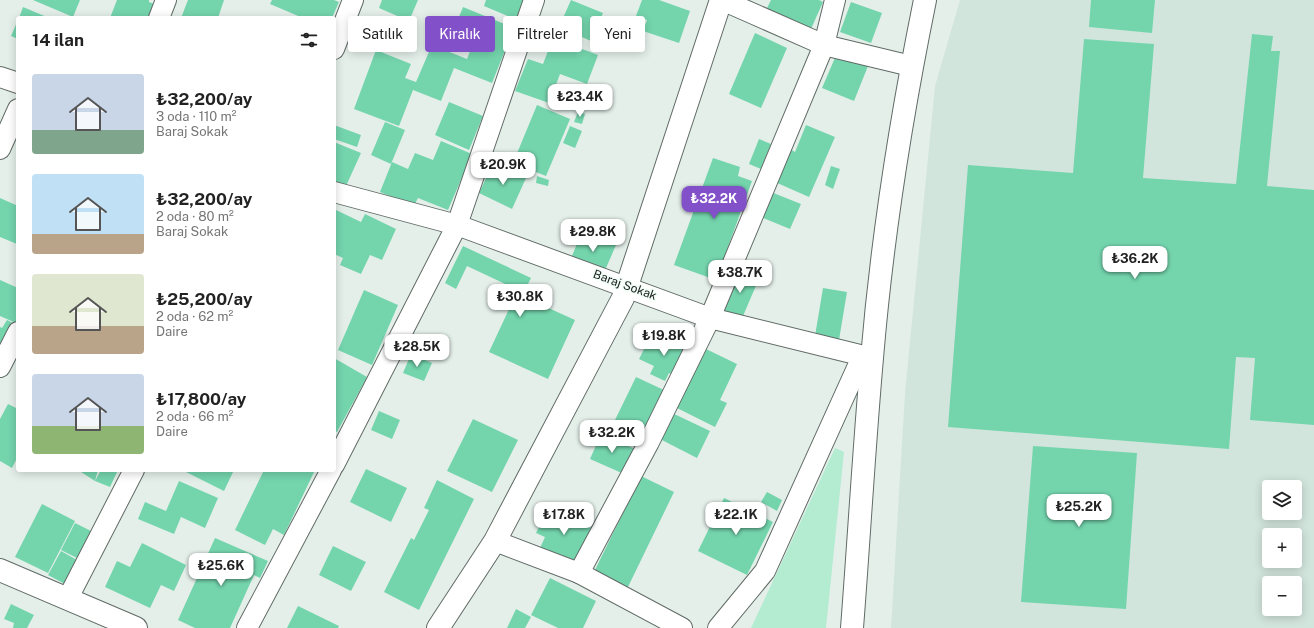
<!DOCTYPE html>
<html lang="tr">
<head>
<meta charset="utf-8">
<style>
	:root { --surface:#fff; --page:#f6f6f6; --text:#222; --muted:#767676; --accent:#8250c8 }
	body { margin:0; font-family:"Public Sans",sans-serif; background:var(--page); color:var(--text); height:100vh; display:flex; flex-direction:column; font-size:15px; white-space:nowrap }
	* { box-sizing:border-box; margin:0 }
	p { font-size:13px; color:var(--muted) }
	.icon { flex:none; width:22px; height:22px; fill:none; stroke:currentColor; stroke-width:2; stroke-linecap:round; stroke-linejoin:round }
	.map { position:relative; flex:1; overflow:hidden }
	.sheet { position:absolute; left:16px; top:16px; width:320px; height:456px; display:flex; flex-direction:column; background:var(--surface); border-radius:4px; box-shadow:0 2px 10px #0003 }
	.sheet>* { flex:none }
	.hud { position:absolute; left:348px; top:16px; width:380px; height:36px; display:flex; gap:8px }
	.controls { position:absolute; left:1262px; top:480px; display:grid; gap:8px }
	.controls a { display:grid; place-items:center; width:40px; height:40px; border-radius:4px; background:var(--surface); box-shadow:0 2px 10px #0003; font-size:20px }
	.price { position:absolute; translate:-50% -34px; padding:0 9px; border-radius:8px; background:#fff; color:#222; font-size:13px; line-height:26px; filter:drop-shadow(0 1px 2px #0008) }
	.price::after { content:''; position:absolute; left:50%; top:24px; width:12px; height:9px; margin-left:-6px; background:inherit; clip-path:polygon(0 0,100% 0,50% 100%) }
	.price.current { background:var(--accent); color:#fff }
	ul { padding:0; list-style:none }
	li { display:flex; align-items:center; gap:12px; height:100px; padding:0 16px }
	li span { display:grid; place-items:center; flex:none; width:112px; height:80px; border-radius:4px; color:#555 }
	li>.icon { margin-inline-start:auto }
	span .icon { width:48px; height:48px; fill:#fffc; stroke-width:1 }
	li b { font-size:17px }
	h2 { display:flex; justify-content:space-between; align-items:center; height:48px; padding:0 16px; font-size:17px }
	.chip { padding:0 14px; border-radius:4px; background:var(--surface); box-shadow:0 2px 10px #0003; font-size:14px; line-height:36px }
	.chip.current { background:var(--accent); color:#fff }
	.map>svg:first-child { display:block }
	.built { fill:#d2e5dc; fill-rule:evenodd }
	.green { fill:#b4ecd2 }
	.building { fill:#74d5ad }
	.lines { fill:none; stroke-linecap:round; stroke-linejoin:round }
	.street-casing { stroke:#616b66; stroke-width:22 }
	.secondary-casing { stroke:#616b66; stroke-width:24 }
	.street { stroke:#fff; stroke-width:20 }
	.secondary { stroke:#fff; stroke-width:22 }
	.labels { text-anchor:middle; dominant-baseline:central; stroke-width:3; stroke-linejoin:round; paint-order:stroke }
	.street-label { font-size:12px; fill:#1a1e1c; stroke:#f1fdf7 }
</style>
</head>
<body>
<div class="map">
<svg width="1314" height="628" viewBox="0 0 1314 628">
	<rect width="100%" height="100%" fill="#e4efea"/>
	<!-- built -->
	<path class="built" d="M960,0H1314V628H891L905,393L935,86ZM1269,487H1295V513H1269ZM1269,535H1295V561H1269ZM1269,583H1295V609H1269Z"/>
	<!-- green -->
	<path class="green" d="M835,448L844,452L826,628H751Z"/>
	<!-- building -->
	<g class="building">
		<path d="M33,0H80L73,17Z"/>
		<path d="M117,0H149V2L157,5L152,18H110Z"/>
		<path d="M188,0H224L218,18H181Z"/>
		<path d="M272,0H334L339,2L332,18H303L270,4Z"/>
		<path d="M382,0H418L409,21L379,8Z"/>
		<path d="M486,0H525L517,20L484,6Z"/>
		<path d="M571,0L603,13L591,41L559,27Z"/>
		<path d="M642,0H659L690,11L679,43L643,31L647,20L636,16Z"/>
		<path d="M771,0H819L823,2L811,29L766,10Z"/>
		<path d="M1091,0H1155L1152,33L1089,27Z"/>
		<path d="M851,2L882,13L871,43L840,32Z"/>
		<path d="M23,7L49,18H19Z"/>
		<path d="M463,7L514,28L492,83L454,68L441,101L413,90L399,126L354,109L376,50L411,64L405,78L416,82L432,45L467,59L472,46L451,37Z"/>
		<path d="M18,20V39L11,36Z"/>
		<path d="M755,33L787,48L761,108L729,94Z"/>
		<path d="M1252,34L1273,36L1271,51H1280L1267,186L1314,190V425L1250,420L1255,358L1236,357L1229,449L948,427L968,165L1073,173L1084,39L1154,44L1143,178L1236,184Z"/>
		<path d="M553,38L598,55L587,84L560,74L549,103L515,91L528,59L543,64Z"/>
		<path d="M837,53L868,66L854,101L822,88Z"/>
		<path d="M449,102L483,116L469,150L435,135Z"/>
		<path d="M537,105L570,119L546,176L513,163Z"/>
		<path d="M578,112L585,114L582,124L574,122Z"/>
		<path d="M385,122L405,130L391,164L371,155Z"/>
		<path d="M334,125L361,135L357,147L334,139Z"/>
		<path d="M806,125L835,137L809,197L775,182L790,149L795,152Z"/>
		<path d="M570,126L582,131L575,148L563,143Z"/>
		<path d="M759,139L771,144L761,169L749,164Z"/>
		<path d="M441,141L472,154L448,210L418,198L414,206L380,192L392,162L408,169L415,153L433,160Z"/>
		<path d="M334,142L361,153L346,186L334,181Z"/>
		<path d="M713,158L740,167L738,176L752,181L716,280L674,265Z"/>
		<path d="M493,163L526,178L512,209L479,193Z"/>
		<path d="M831,166L840,169L833,189L825,185Z"/>
		<path d="M537,176L549,180L548,186L536,183Z"/>
		<path d="M771,192L801,204L790,229L761,217Z"/>
		<path d="M0,198L18,206L17,244L0,237Z"/>
		<path d="M334,209L361,222L365,214L396,229L382,260L370,255L361,274L340,265L343,258L334,254Z"/>
		<path d="M582,231L616,245L603,275L570,261Z"/>
		<path d="M463,246L531,278L522,296L575,320L548,379L489,352L518,290L467,266L456,289L445,283Z"/>
		<path d="M740,265L761,274L740,323L719,314Z"/>
		<path d="M0,280L18,288V318L16,323L0,316Z"/>
		<path d="M823,288L847,292L839,340L815,336Z"/>
		<path d="M364,290L398,305L372,365L338,350Z"/>
		<path d="M7,320L15,324L0,354V327L2,328Z"/>
		<path d="M653,332L691,351L677,377L669,373L665,381L650,374L654,366L639,359Z"/>
		<path d="M706,349L737,364L720,400L727,403L715,427L677,408Z"/>
		<path d="M411,354L432,363L424,381L403,373Z"/>
		<path d="M334,358L367,377L337,432L334,431Z"/>
		<path d="M636,377L666,391L645,435L615,420Z"/>
		<path d="M8,404L18,409V456L12,468L0,461V419Z"/>
		<path d="M379,411L400,420L392,439L371,430Z"/>
		<path d="M670,412L710,431L697,458L658,438Z"/>
		<path d="M473,419L518,440L492,492L447,471Z"/>
		<path d="M601,434L635,449L624,474L590,459Z"/>
		<path d="M1033,446L1137,453L1126,609L1021,602Z"/>
		<path d="M366,469L407,488L391,522L350,502Z"/>
		<path d="M78,470H98L95,481L101,470H118L110,487L95,481Z"/>
		<path d="M182,470H234L224,491Z"/>
		<path d="M264,470H315L284,535L273,529L265,545L235,530Z"/>
		<path d="M641,476L674,492L627,589L594,572Z"/>
		<path d="M437,480L474,499L419,610L384,592L411,538L414,540L429,510L424,508Z"/>
		<path d="M179,481L218,498L205,528L181,517L174,534L138,519L145,502L166,511Z"/>
		<path d="M767,492L782,500L777,511L761,502Z"/>
		<path d="M724,498L773,522L747,575L698,551Z"/>
		<path d="M42,504L75,521L48,573L15,557Z"/>
		<path d="M548,508L593,529L576,565L540,548L545,537L536,533Z"/>
		<path d="M75,523L93,532L79,559L61,550Z"/>
		<path d="M215,538L268,561L260,578L254,575L230,628H195L178,620Z"/>
		<path d="M142,543L186,565L174,591L161,585L150,608L105,587L117,561L130,567Z"/>
		<path d="M333,546L366,562L351,591L319,575Z"/>
		<path d="M61,551L77,560L65,584L48,575Z"/>
		<path d="M550,578L596,601L583,628H558L531,615Z"/>
		<path d="M11,604L34,615L27,628H13L14,623L4,619Z"/>
		<path d="M298,606L339,626L338,628H287Z"/>
		<path d="M516,609L531,617L525,628H507Z"/>
	</g>
	<g class="lines">
		<!-- street casing -->
		<g class="street-casing">
			<g id="street">
				<path d="M722,0L824,45L911,66"/>
				<path d="M159,18L166,0"/>
				<path d="M334,49L353,0"/>
				<path d="M0,77L18,83"/>
				<path d="M0,149L18,109"/>
				<path d="M334,192L457,225L710,318L872,358"/>
				<path d="M0,367L18,332"/>
				<path d="M334,465L457,225L534,0"/>
				<path d="M495,541L579,573L682,628"/>
				<path d="M579,573L649,442L710,318L824,45L835,0"/>
				<path d="M68,598L134,470"/>
				<path d="M247,628L331,470"/>
				<path d="M718,628L765,571L862,357"/>
			</g>
		</g>
		<!-- secondary casing -->
		<g class="secondary-casing">
			<g id="secondary">
				<path d="M0,570L136,628"/>
				<path d="M438,628L495,541L623,298L721,0"/>
				<path d="M852,628C859,538 864,448 872,358C882,238 901,118 925,0"/>
			</g>
		</g>
		<!-- street -->
		<use href="#street" class="street"/>
		<!-- secondary -->
		<use href="#secondary" class="secondary"/>
	</g>
	<g class="labels">
		<!-- street labels -->
		<g class="street-label">
			<text transform="translate(625 285) rotate(20)">Baraj Sokak</text>
		</g>
	</g>
</svg>
<div class="controls">
<a><svg class="icon" aria-label="layers" viewBox="0 0 24 24"><path d="M12 4l9 5-9 5-9-5zM3 14l9 5 9-5"/></svg></a>
<a>+</a>
<a>−</a>
</div>
<b class="price" style="left:580px;top:118px">₺23.4K</b>
<b class="price" style="left:503px;top:186px">₺20.9K</b>
<b class="price current" style="left:714px;top:220px">₺32.2K</b>
<b class="price" style="left:593px;top:253px">₺29.8K</b>
<b class="price" style="left:1135px;top:280px">₺36.2K</b>
<b class="price" style="left:740px;top:294px">₺38.7K</b>
<b class="price" style="left:520px;top:318px">₺30.8K</b>
<b class="price" style="left:664px;top:357px">₺19.8K</b>
<b class="price" style="left:417px;top:368px">₺28.5K</b>
<b class="price" style="left:612px;top:454px">₺32.2K</b>
<b class="price" style="left:1079px;top:528px">₺25.2K</b>
<b class="price" style="left:564px;top:536px">₺17.8K</b>
<b class="price" style="left:736px;top:536px">₺22.1K</b>
<b class="price" style="left:221px;top:587px">₺25.6K</b>
<div class="hud">
<a class="chip">Satılık</a>
<a class="chip current">Kiralık</a>
<a class="chip">Filtreler</a>
<a class="chip">Yeni</a>
</div>
<section class="sheet">
<h2>14 ilan<svg class="icon" aria-label="filters" viewBox="0 0 24 24"><path d="M4 7h16M4 17h16"/><circle cx="9" cy="7" r="2"/><circle cx="15" cy="17" r="2"/></svg></h2>
<ul>
<li><span style="background:linear-gradient(#c9d6e8 70%,#7fa58c 0)"><svg class="icon" aria-label="home" viewBox="0 0 24 24"><path d="M3 11l9-7 9 7M6 9v11h12V9"/></svg></span><div><b>₺32,200/ay</b><p>3 oda · 110 m²</p><p>Baraj Sokak</p></div></li>
<li><span style="background:linear-gradient(#bfe0f5 75%,#b9a48a 0)"><svg class="icon" aria-label="home" viewBox="0 0 24 24"><path d="M3 11l9-7 9 7M6 9v11h12V9"/></svg></span><div><b>₺32,200/ay</b><p>2 oda · 80 m²</p><p>Baraj Sokak</p></div></li>
<li><span style="background:linear-gradient(#dfe7d0 65%,#b9a48a 0)"><svg class="icon" aria-label="home" viewBox="0 0 24 24"><path d="M3 11l9-7 9 7M6 9v11h12V9"/></svg></span><div><b>₺25,200/ay</b><p>2 oda · 62 m²</p><p>Daire</p></div></li>
<li><span style="background:linear-gradient(#c9d6e8 65%,#8fb573 0)"><svg class="icon" aria-label="home" viewBox="0 0 24 24"><path d="M3 11l9-7 9 7M6 9v11h12V9"/></svg></span><div><b>₺17,800/ay</b><p>2 oda · 66 m²</p><p>Daire</p></div></li>
</ul>
</section>
</div>
</body>
</html>
